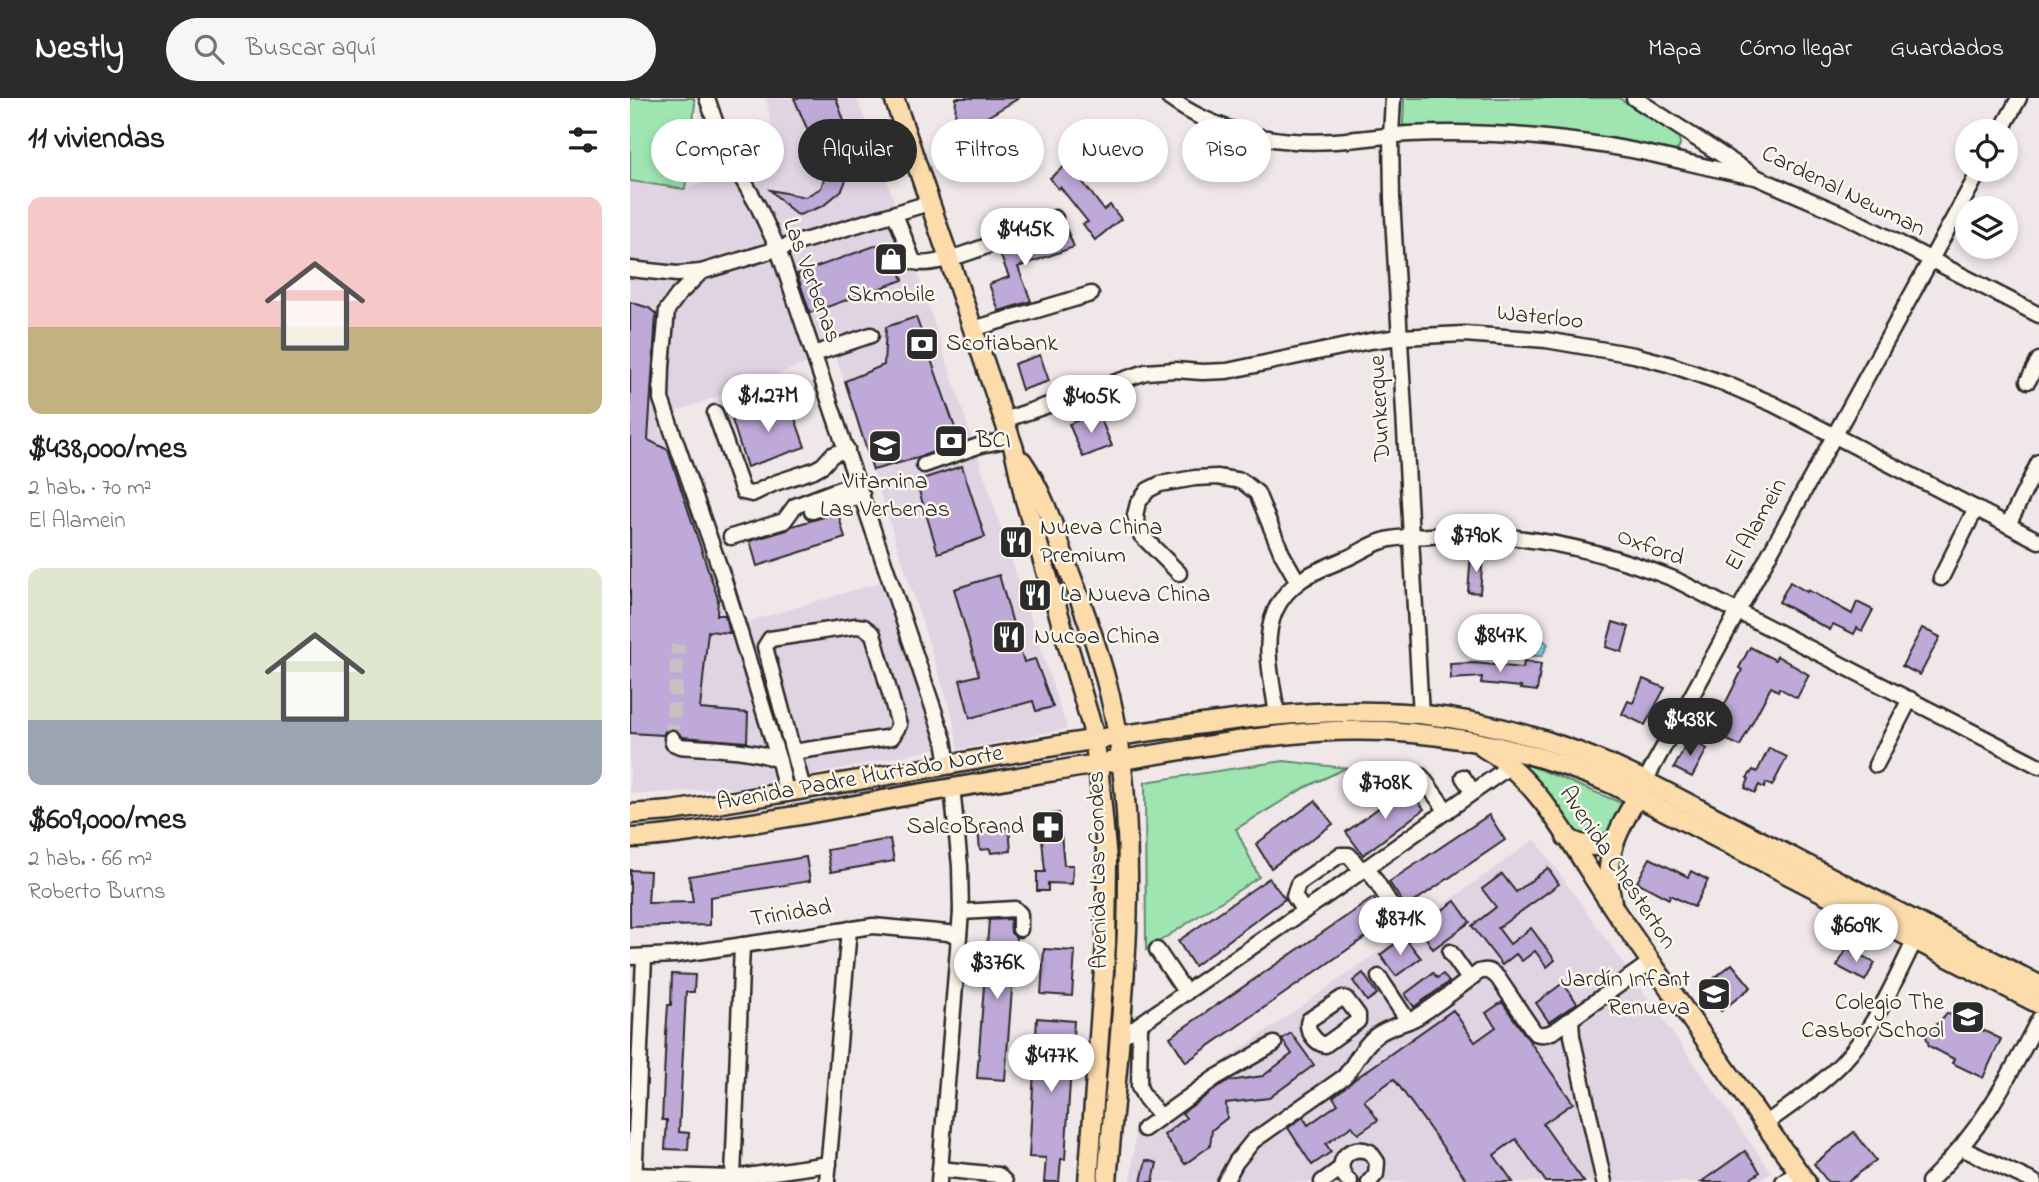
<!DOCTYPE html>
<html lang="es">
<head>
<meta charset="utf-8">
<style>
	:root { --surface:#fff; --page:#f6f6f6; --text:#202124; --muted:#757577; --accent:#2b2b2b }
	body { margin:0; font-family:"Indie Flower",sans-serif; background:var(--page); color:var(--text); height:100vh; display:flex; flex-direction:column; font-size:26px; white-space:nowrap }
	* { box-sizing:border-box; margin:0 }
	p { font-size:23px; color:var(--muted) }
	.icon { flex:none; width:38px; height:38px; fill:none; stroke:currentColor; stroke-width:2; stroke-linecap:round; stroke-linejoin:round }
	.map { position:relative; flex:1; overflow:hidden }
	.sheet { display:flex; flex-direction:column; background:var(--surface); width:630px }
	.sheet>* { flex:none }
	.guide { position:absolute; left:21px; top:21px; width:665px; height:63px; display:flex; gap:14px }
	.controls { position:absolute; left:1325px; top:21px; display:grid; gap:14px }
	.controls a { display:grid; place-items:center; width:63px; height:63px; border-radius:50%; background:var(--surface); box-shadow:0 4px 10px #0003; font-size:35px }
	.price { position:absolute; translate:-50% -60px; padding:0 16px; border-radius:24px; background:#fff; color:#222; font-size:23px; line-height:46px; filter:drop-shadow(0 2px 4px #0008) }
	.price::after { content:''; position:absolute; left:50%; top:42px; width:21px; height:16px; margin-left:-10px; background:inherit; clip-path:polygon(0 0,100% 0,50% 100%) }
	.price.selected { background:var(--accent); color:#fff }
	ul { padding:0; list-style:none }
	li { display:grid; align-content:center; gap:14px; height:371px; padding:0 28px }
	li span { display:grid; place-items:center; height:217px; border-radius:14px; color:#555 }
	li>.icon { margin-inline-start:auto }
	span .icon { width:126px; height:126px; fill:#fffc; stroke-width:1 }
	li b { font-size:30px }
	h2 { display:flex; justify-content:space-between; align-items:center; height:84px; padding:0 28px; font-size:30px }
	.tag { padding:0 24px; border-radius:32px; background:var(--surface); box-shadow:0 4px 10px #0003; font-size:24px; line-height:63px }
	.tag.selected { background:var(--accent); color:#fff }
	header { display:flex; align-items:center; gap:42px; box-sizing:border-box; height:98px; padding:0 35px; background:var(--accent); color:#fff }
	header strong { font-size:33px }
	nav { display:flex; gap:38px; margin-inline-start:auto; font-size:24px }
	.search { width:490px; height:63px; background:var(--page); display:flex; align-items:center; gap:18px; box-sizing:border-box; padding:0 24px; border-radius:38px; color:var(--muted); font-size:26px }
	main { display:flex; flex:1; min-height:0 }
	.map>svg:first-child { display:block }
	.built { fill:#e0d4e3 }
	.green { fill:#9ee5b2; stroke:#64886e; stroke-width:2 }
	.water { fill:#95dcf7; stroke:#6b95a5; stroke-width:2 }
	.building { fill:#bea9d8; stroke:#2b2b2b; stroke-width:2 }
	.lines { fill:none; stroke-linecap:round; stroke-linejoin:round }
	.minor-tunnel { stroke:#c8c1c2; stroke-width:14; stroke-dasharray:14 7; stroke-linecap:butt }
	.minor-casing { stroke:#2b2b2b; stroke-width:19 }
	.major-casing { stroke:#2b2b2b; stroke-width:23 }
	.minor { stroke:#fbf7ec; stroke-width:14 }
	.major { stroke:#fddcac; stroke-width:18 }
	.labels { text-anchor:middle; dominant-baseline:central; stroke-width:5; stroke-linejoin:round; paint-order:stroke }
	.street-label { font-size:24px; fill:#2b2b2b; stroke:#fbf7ec }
	.poi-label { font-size:24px; fill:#2b2b2b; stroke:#fbf7ec; text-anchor:start }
</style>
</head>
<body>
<header>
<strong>Nestly</strong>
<div class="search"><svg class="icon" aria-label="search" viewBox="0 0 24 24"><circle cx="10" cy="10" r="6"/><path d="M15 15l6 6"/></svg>Buscar aquí</div>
<nav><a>Mapa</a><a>Cómo llegar</a><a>Guardados</a></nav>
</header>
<main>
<section class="sheet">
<h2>11 viviendas<svg class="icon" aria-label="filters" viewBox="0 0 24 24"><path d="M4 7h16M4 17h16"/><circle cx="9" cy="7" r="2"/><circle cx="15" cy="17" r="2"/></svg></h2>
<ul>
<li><span style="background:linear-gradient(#f6c9c9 60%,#c2b280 0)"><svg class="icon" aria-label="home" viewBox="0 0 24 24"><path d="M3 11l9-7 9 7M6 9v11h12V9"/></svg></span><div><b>$438,000/mes</b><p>2 hab. · 70 m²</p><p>El Alamein</p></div></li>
<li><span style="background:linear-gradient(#dfe7d0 70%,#9aa5b1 0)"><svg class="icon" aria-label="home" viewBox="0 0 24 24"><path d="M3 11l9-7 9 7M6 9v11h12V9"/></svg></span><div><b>$609,000/mes</b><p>2 hab. · 66 m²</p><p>Roberto Burns</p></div></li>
</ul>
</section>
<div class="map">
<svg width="1409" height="1084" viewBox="0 0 1409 1084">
	<rect width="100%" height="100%" fill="#efe7e8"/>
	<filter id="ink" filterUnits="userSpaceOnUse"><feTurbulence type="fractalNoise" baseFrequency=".0143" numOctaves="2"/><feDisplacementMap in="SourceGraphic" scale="14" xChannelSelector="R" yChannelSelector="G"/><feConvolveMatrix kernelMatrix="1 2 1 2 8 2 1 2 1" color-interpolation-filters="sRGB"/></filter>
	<g filter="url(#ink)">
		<!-- built -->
		<g class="built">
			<path d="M136,0H227L265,106L437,631L328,652L323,620L205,255L43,315L117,524L251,484L302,621L305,651L124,689L12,696L0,695V83L55,91L147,55Z"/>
			<path d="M905,741L1141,1074L1127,1084H501L506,1025L724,871Z"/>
		</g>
		<!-- green -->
		<g class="green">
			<path d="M0,0H64L65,6L55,91L0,83Z"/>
			<path d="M774,0H989L1046,37C1054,46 1049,53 1040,56L777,31L773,26Z"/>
			<path d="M654,663L716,670L674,690L606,731L629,779L516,852L515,684Z"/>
			<path d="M892,664L994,706L983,732C974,735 966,738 956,737C926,734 909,686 892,664Z"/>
		</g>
		<!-- water -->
		<path class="water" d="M913,542L918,546L912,558H902V552Z"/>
		<!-- building -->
		<g class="building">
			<path d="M164,0H206L220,40L222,61L221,70L212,92L193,108L169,117L164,115L140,92L175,99L191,90L200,63L194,49L186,52Z"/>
			<path d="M326,0H389L352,22L325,21Z"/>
			<path d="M444,61L455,75L449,79L474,112L480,107L491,121L465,142L453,126L458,124L430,89L428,91L420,80Z"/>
			<path d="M437,132L444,149L388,169L401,203L369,213L359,186L379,179L370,156Z"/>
			<path d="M250,146L256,148L262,152L273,182L180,215L167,176Z"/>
			<path d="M0,204L19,210L26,216L18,342L38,352L88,501L87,517H95L100,535L78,533L70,611L118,615L117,644L52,639L44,631L36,632L33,637L0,635Z"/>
			<path d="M286,219L330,344L287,360L243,372L215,283L254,267L256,229Z"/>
			<path d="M410,257L419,283L392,292L384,266Z"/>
			<path d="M159,303L175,349L117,369L102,322Z"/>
			<path d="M468,314L482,348L453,359L439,326Z"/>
			<path d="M332,368L355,439L308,455L286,383Z"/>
			<path d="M208,415L215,440L127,468L120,443L157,432L162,428Z"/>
			<path d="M841,456L853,457L850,495L838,494Z"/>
			<path d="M369,477L394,564L405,561L423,609L406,613L403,603L340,620L330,582L349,577L324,491Z"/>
			<path d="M1160,484L1177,494L1178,492L1222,516L1227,504L1243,512L1232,533L1227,530L1224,536L1203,526L1200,532L1149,504Z"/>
			<path d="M983,524L999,529L992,554L976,549Z"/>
			<path d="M1292,530L1310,539L1290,577L1272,568Z"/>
			<path d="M1120,549L1145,562L1147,558L1179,577L1167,600L1149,590L1148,593L1141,589L1110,648L1091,639L1093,635L1083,630L1112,572L1109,570Z"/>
			<path d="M894,563L911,566L907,593L890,591L891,589L851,585L852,579L821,581L820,566L845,565L893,570Z"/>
			<path d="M1013,581L1035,590L1015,627L992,616L998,603L1003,605Z"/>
			<path d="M1059,641L1077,651L1062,679L1044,670Z"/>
			<path d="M1139,650L1157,659L1142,688L1136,685L1134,690L1129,687L1125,695L1115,690L1119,681L1117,680L1123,672L1127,674Z"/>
			<path d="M777,689L794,711L733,757L716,734Z"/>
			<path d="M685,703L703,726L641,770L626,746Z"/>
			<path d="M429,715L434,767H443L442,786L418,785V793H407V774H415L412,741H408L405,718Z"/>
			<path d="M859,717L875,742L776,809L759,784Z"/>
			<path d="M379,729L381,753L361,755L360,751L350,752L348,732Z"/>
			<path d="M260,741L264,763L201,774L197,752Z"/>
			<path d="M176,759L180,783L80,799V827L0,829V772L20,773L18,805L63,804L59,778Z"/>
			<path d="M1020,760L1058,779L1061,773L1078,782L1064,809L1040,797L1039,801L1007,784Z"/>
			<path d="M918,770L929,786L868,830L880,846L901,830L925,862L917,869L905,853L892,863L886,856L872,867L842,828L866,809L852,791L872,776L886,794Z"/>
			<path d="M639,780L655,801L564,868L548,843Z"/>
			<path d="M743,800L760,822L556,964L540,939Z"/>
			<path d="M825,803L840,824L803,851L789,829Z"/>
			<path d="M380,821L381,835L386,839L375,982L347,980L359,822Z"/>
			<path d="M774,839L791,860L766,878L750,857Z"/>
			<path d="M1217,850L1245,865L1235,883L1207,868Z"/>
			<path d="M414,851L445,853L442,898L411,896Z"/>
			<path d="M1102,866L1121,889L1091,913L1072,890Z"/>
			<path d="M733,875L747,896L737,903L723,883Z"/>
			<path d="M803,875L807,880L813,876L819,884L784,909L775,896Z"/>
			<path d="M42,876L65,877L64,894H56L49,1034L59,1035L58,1052L35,1051L37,1022H32L36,936L38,907H41Z"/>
			<path d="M933,885L947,905L919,924L906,905Z"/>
			<path d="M872,904L943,1005L913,1026L954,1084H916L886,1041L864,1057L883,1084H838L764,981L734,1002L748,1022L728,1036L722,1028L696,1046L701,1054L682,1067L658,1030L673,1019L678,1027L708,1006L703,999L725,981L823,912L845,944L866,929L856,915Z"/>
			<path d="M1317,915L1371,941L1353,980L1322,965L1324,961L1299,948L1296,938Z"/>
			<path d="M407,920L444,923L435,1061H431L429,1084H414L416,1060L399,1059Z"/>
			<path d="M661,935L684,967L639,1000L596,1005L597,1020L582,1032L580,1048L555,1066L534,1037L556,1020L552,1015L590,988L599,983L633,978L662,956L652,941Z"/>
			<path d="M1224,1034L1246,1062L1218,1084H1198L1184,1066Z"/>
			<path d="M1115,1053L1130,1074L1116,1084H1071Z"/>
			<path d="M516,1062L527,1065L523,1084H511Z"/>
		</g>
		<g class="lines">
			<!-- minor-tunnel -->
			<path class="minor-tunnel" d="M42,640L48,547"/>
			<!-- minor casing -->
			<g class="minor-casing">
				<g id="minor">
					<path d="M77,0L94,49L128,108L148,151L314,642L318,667"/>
					<path d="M539,0C587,35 646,47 705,43C730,41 754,38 779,36C822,34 864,35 907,39C938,42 970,46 1001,52C1043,60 1084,72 1126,79"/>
					<path d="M763,0L761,38L762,100L791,617"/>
					<path d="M1004,0L1126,79L1214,117L1409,217"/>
					<path d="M1371,33L1389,0"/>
					<path d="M265,116L283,163C302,175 401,130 425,120"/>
					<path d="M0,171L47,176L71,174L299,105"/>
					<path d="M71,174L48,197L37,212L32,268L31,301L93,479L149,663"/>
					<path d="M343,231L461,196"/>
					<path d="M184,256L241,237"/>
					<path d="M1398,283L1409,262"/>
					<path d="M85,315L113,394L122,396L145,385L184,372L193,367L202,357L217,351"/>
					<path d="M374,322L516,274L545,272L572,274L597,273L740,243L770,239L834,236L916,242L1004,257L1038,266L1096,286L1143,306L1409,443"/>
					<path d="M294,367L351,347L381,341"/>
					<path d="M182,413L232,397"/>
					<path d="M1378,427L1409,364"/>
					<path d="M101,439L154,423L165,408L228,384"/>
					<path d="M549,475L511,437L505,417L508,405L518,392L530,386L565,380L587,379L612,383L627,395L652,456L668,484"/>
					<path d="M1311,480L1346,410"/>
					<path d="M647,618C643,584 631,546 645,513C659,482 686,473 715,461C728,456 739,447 753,443C768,438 785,439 800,438C884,432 966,450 1044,481L1409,668"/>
					<path d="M42,640L43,645L50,648C78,651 126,650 149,663L156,694"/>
					<path d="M163,654L262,639L269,627L243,536L234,529L226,528L140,541L135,549L173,691"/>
					<path d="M1246,667L1280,601"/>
					<path d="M791,678L817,713"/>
					<path d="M833,679L843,694"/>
					<path d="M1015,683L1350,72"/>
					<path d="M737,769L765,813"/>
					<path d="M674,813L664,798L668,786L710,757H719L732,773"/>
					<path d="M331,814L385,811L390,816V831"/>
					<path d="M527,852L556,895"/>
					<path d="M820,854L839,881"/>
					<path d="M0,859L45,857L243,828L329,836"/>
					<path d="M749,879L778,923"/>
					<path d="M712,900L716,901L728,917V923L695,947C685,945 675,931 679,922Z"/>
					<path d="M510,926L509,989L515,1000L531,1019"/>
					<path d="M491,939L732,773L880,668"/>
					<path d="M1135,1026C1161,1007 1188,989 1211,966C1244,932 1264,884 1285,842"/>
					<path d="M514,1031L585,980L644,946"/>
					<path d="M1331,1050L1404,1084"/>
					<path d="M310,1071L368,1077L375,1084"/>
					<path d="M0,1077L103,1080L199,1066"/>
					<path d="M103,1080L112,847"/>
					<path d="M4,1084L14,860"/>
					<path d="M197,1084L219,831"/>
					<path d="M309,1084L331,814L330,768L322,689"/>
					<path d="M595,1084L606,1064L623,1043L714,979C726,965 732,948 747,937C759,928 775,926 787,919C809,905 829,889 849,874C858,871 862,874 868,880L905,935C919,940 930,929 941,921"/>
					<path d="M692,1084L711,1070"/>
					<path d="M720,1084C701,1068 717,1044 740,1054L747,1064L746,1076L739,1084"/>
					<path d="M974,1084L942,938L941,921L1021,864"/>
					<path d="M1153,1084L1168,1073"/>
					<path d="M1299,1084C1351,1033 1376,985 1409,921"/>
				</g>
			</g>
			<!-- major casing -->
			<g class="major-casing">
				<g id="major">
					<path d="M264,0L384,351L395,402L462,629L468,666L477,762L476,846L458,1084"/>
					<path d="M392,363C414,395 425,434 438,470C459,524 479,581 488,638C511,787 489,935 477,1084"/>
					<path d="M854,650C912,682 949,761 986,814C1049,904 1112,995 1176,1084"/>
					<path d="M0,716L41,713L87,706C186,689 286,673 384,655C435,646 485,638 536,631C619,619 704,609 788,616C868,624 944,648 1015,683L1409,887"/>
					<path d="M936,739C951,749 967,751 984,743"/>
					<path d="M0,740C32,739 63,734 95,729C137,723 179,716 220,708C311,691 402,677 492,662C557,652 621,638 687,634C787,627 889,646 982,686L1409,906"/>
					<path d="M982,804C970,758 991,728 1012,690"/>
				</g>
			</g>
			<!-- minor -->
			<use href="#minor" class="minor"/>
			<!-- major -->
			<use href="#major" class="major"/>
		</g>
	</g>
	<!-- icons -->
	<defs>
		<g id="shop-square" transform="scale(1.75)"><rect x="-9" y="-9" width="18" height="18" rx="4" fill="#2b2b2b" stroke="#fbf7ec"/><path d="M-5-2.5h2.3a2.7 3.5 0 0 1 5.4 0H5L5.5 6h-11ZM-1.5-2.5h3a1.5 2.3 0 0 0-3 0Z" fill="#fff"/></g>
		<g id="bank-square" transform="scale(1.75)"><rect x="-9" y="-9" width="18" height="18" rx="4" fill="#2b2b2b" stroke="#fbf7ec"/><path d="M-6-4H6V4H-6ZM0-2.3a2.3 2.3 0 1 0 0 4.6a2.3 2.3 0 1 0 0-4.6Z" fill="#fff"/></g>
		<g id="school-square" transform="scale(1.75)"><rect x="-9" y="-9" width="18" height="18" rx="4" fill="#2b2b2b" stroke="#fbf7ec"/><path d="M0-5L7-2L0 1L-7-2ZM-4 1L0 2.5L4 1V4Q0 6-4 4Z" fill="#fff"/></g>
		<g id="restaurant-square" transform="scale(1.75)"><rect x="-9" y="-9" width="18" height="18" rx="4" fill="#2b2b2b" stroke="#fbf7ec"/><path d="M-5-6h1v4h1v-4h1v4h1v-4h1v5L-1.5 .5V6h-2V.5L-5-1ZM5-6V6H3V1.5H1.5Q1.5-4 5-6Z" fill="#fff"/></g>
		<g id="pharmacy-square" transform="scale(1.75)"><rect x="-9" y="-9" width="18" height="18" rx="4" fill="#2b2b2b" stroke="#fbf7ec"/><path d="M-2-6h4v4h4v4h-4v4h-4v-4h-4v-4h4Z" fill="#fff"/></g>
	</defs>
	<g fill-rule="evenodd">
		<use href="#shop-square" x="261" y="161"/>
		<use href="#bank-square" x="292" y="246"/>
		<use href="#bank-square" x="321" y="343"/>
		<use href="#school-square" x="255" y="348"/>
		<use href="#restaurant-square" x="386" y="444"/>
		<use href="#restaurant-square" x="405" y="497"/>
		<use href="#restaurant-square" x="379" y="539"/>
		<use href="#pharmacy-square" x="418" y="729"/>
		<use href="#school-square" x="1084" y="896"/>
		<use href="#school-square" x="1338" y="919"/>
	</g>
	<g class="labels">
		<!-- street labels -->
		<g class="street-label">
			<text transform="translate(1213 94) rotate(26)">Cardenal Newman</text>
			<text transform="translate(181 183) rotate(70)">Las Verbenas</text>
			<text transform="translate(910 220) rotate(6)">Waterloo</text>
			<text transform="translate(751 310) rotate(-93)">Dunkerque</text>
			<text transform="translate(1127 427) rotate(-61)">El Alamein</text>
			<text transform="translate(1020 450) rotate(20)">Oxford</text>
			<text transform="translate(230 681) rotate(-10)">Avenida Padre Hurtado Norte</text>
			<text transform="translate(987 770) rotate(56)">Avenida Chesterton</text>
			<text transform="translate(469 772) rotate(-91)">Avenida Las Condes</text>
			<text transform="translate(161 816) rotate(-9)">Trinidad</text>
		</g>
		<!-- poi labels -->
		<g class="poi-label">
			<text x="261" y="197" text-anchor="middle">Skmobile</text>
			<text x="316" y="246">Scotiabank</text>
			<text x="346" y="343">BCI</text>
			<text x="255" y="384" text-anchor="middle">Vitamina<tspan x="255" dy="28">Las Verbenas</tspan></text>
			<text x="410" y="430">Nueva China<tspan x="410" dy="28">Premium</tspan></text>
			<text x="430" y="497">La Nueva China</text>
			<text x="404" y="539">Nucoa China</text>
			<text x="394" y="729" text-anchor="end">SalcoBrand</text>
			<text x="1060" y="882" text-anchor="end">Jardín Infant<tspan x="1060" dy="28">Renueva</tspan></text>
			<text x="1314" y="905" text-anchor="end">Colegio The<tspan x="1314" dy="28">Casbor School</tspan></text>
		</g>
	</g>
</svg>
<div class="controls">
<a><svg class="icon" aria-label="locate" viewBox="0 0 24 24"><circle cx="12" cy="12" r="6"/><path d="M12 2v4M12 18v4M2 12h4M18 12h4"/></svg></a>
<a><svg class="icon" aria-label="layers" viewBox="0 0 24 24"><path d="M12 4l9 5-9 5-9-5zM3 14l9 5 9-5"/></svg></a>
</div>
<b class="price" style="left:395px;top:170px">$445K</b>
<b class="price" style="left:138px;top:336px">$1.27M</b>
<b class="price" style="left:461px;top:337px">$405K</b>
<b class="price" style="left:846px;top:476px">$790K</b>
<b class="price" style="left:870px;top:576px">$847K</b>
<b class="price selected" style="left:1060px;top:660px">$438K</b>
<b class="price" style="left:755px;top:723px">$708K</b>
<b class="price" style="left:770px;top:859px">$871K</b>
<b class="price" style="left:1226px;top:866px">$609K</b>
<b class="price" style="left:367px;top:903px">$376K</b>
<b class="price" style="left:421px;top:996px">$477K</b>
<div class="guide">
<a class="tag">Comprar</a>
<a class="tag selected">Alquilar</a>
<a class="tag">Filtros</a>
<a class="tag">Nuevo</a>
<a class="tag">Piso</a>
</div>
</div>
</main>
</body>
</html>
